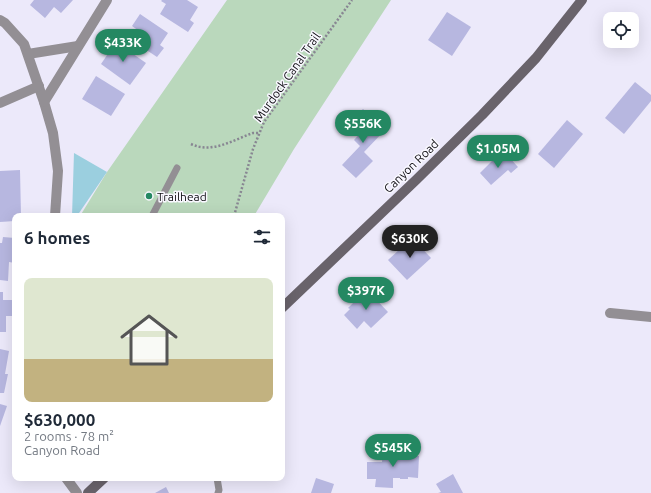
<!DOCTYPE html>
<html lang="en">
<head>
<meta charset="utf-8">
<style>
	:root { --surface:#fff; --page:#f2f2f3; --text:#1f2937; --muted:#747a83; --line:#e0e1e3; --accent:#248862 }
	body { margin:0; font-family:Ubuntu,sans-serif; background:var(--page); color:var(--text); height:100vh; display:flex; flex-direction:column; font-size:15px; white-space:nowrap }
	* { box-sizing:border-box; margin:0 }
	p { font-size:13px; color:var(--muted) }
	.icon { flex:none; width:22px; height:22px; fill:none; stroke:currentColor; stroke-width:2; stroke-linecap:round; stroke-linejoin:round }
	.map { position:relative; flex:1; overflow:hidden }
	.panel { position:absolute; left:12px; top:213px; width:273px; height:268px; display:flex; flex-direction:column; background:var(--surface); border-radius:8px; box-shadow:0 4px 16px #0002 }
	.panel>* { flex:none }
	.controls { position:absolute; left:603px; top:12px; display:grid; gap:8px }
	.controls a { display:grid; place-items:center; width:36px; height:36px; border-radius:8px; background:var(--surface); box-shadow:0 4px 16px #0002; font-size:20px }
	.price { position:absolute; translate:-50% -34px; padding:0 9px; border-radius:14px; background:var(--accent); color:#fff; font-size:13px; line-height:26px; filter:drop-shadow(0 1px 2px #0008) }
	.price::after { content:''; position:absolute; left:50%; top:24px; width:12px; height:9px; margin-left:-6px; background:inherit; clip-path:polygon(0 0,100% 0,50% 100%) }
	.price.active { background:#222; color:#fff }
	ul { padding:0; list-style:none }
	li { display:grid; align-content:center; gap:8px; height:212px; padding:0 12px }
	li+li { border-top:1px solid var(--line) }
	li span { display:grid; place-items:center; height:124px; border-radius:8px; color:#555 }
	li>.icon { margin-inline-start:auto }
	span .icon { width:72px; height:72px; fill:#fffc; stroke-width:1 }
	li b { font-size:17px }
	h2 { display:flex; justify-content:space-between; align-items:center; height:48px; padding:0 12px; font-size:17px }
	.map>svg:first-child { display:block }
	.green { fill:#bad8bc }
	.water { fill:#9bcfdf }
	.building { fill:#b7b7e0 }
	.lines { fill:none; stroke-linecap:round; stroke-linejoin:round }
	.path { stroke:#888692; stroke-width:2.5; stroke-dasharray:2 2; stroke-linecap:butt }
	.service { stroke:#938f94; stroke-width:7 }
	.minor { stroke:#938f94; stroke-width:10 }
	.secondary { stroke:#69636b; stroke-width:10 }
	.poi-dot { fill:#248862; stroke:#f9f8ff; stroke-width:1.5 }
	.labels { text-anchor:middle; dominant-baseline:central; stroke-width:3; stroke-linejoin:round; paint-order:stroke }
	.street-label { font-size:12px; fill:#0f0e13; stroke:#f9f8ff }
	.poi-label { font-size:12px; fill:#0f0e13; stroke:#f9f8ff; text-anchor:start }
</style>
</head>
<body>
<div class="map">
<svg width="651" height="493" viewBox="0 0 651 493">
	<rect width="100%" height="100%" fill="#ece9fa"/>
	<!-- green -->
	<path class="green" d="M227,0H391L294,149L254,216H80L107,172Z"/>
	<!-- water -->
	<path class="water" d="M74,153L107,172L77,216H72Z"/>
	<!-- building -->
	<g class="building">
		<path d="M34,0H73L61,13L54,7L45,18L30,5Z"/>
		<path d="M162,0H187L198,7L190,20L194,23L188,32L160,14L166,4L161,1Z"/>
		<path d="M447,12L471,27L452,56L428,40Z"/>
		<path d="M140,14L168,33L160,45L164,48L157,57L133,41L139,31L132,26Z"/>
		<path d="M116,42L146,63L130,85L101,64Z"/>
		<path d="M96,76L125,94L111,116L82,99Z"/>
		<path d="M635,82L651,95V101L624,134L605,118Z"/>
		<path d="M363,109L385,130L364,152L373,161L356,178L342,165L360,146L354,140L364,129L353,119Z"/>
		<path d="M567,120L583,134L554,168L538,154Z"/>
		<path d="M507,155L518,167L511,173L508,170L491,185L480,173L497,156L501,161Z"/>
		<path d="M20,170L21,216H15V221L0,222V171Z"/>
		<path d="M3,237L15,238V263L9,262L8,281L0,280V243H2Z"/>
		<path d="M412,238L431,258L407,280L388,260Z"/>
		<path d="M368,291L388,312L371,328L364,321L357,329L344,315L350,309L348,308L358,298L360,300Z"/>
		<path d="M0,292H3V300H15V316H6V332H0Z"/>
		<path d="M0,349L9,351L5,374H8L4,393H0Z"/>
		<path d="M0,404L7,406L0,426Z"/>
		<path d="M383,448L396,449V452H408V455L419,456L418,478L408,477V479H400V478H393V488L375,487L376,479H367V462H382Z"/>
		<path d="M453,474L463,493H438L441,492L436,484Z"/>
		<path d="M316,478L334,484L331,493H311Z"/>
		<path d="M166,487L169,493H155Z"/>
	</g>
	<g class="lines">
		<!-- path -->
		<g class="path">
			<path d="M191,144C212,154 233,140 253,133H259"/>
			<path d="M234,216L253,149L264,122L352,0"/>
		</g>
		<!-- service -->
		<g class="service">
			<path d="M152,216L177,168"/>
			<path d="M217,478L219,490L218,493"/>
		</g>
		<!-- minor -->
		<g class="minor">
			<path d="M0,20L5,23L24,44L44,102L53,133L58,171L55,216"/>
			<path d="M28,54L78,46"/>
			<path d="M44,102L107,0"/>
			<path d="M0,103L39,86"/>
			<path d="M610,313L651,317"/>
			<path d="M66,478L77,493"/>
		</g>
		<!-- secondary -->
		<g class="secondary">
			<path d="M282,308L416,180L482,115L536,58L582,0"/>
			<path d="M88,493L104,478"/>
		</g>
	</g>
	<!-- markers -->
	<circle class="poi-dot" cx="149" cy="196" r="4"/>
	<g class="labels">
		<!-- street labels -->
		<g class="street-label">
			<text transform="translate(287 77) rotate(-55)">Murdock Canal Trail</text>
			<text transform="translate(411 166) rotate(-44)">Canyon Road</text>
		</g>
		<!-- poi labels -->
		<g class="poi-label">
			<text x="157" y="196">Trailhead</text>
		</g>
	</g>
</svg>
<div class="controls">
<a><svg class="icon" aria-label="locate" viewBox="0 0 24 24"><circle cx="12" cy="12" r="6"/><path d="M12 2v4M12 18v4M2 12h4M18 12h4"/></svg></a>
</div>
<b class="price" style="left:123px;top:63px">$433K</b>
<b class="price" style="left:363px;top:144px">$556K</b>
<b class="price" style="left:498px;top:169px">$1.05M</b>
<b class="price active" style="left:410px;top:259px">$630K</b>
<b class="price" style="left:366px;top:311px">$397K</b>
<b class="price" style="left:393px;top:468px">$545K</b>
<section class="panel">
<h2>6 homes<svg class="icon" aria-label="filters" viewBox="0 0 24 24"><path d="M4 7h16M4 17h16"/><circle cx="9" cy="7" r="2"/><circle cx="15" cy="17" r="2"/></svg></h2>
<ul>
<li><span style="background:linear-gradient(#dfe7d0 65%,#c2b280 0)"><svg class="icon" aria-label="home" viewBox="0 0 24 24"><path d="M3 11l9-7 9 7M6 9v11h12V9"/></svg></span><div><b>$630,000</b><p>2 rooms · 78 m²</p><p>Canyon Road</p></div></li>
</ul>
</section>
</div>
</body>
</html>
